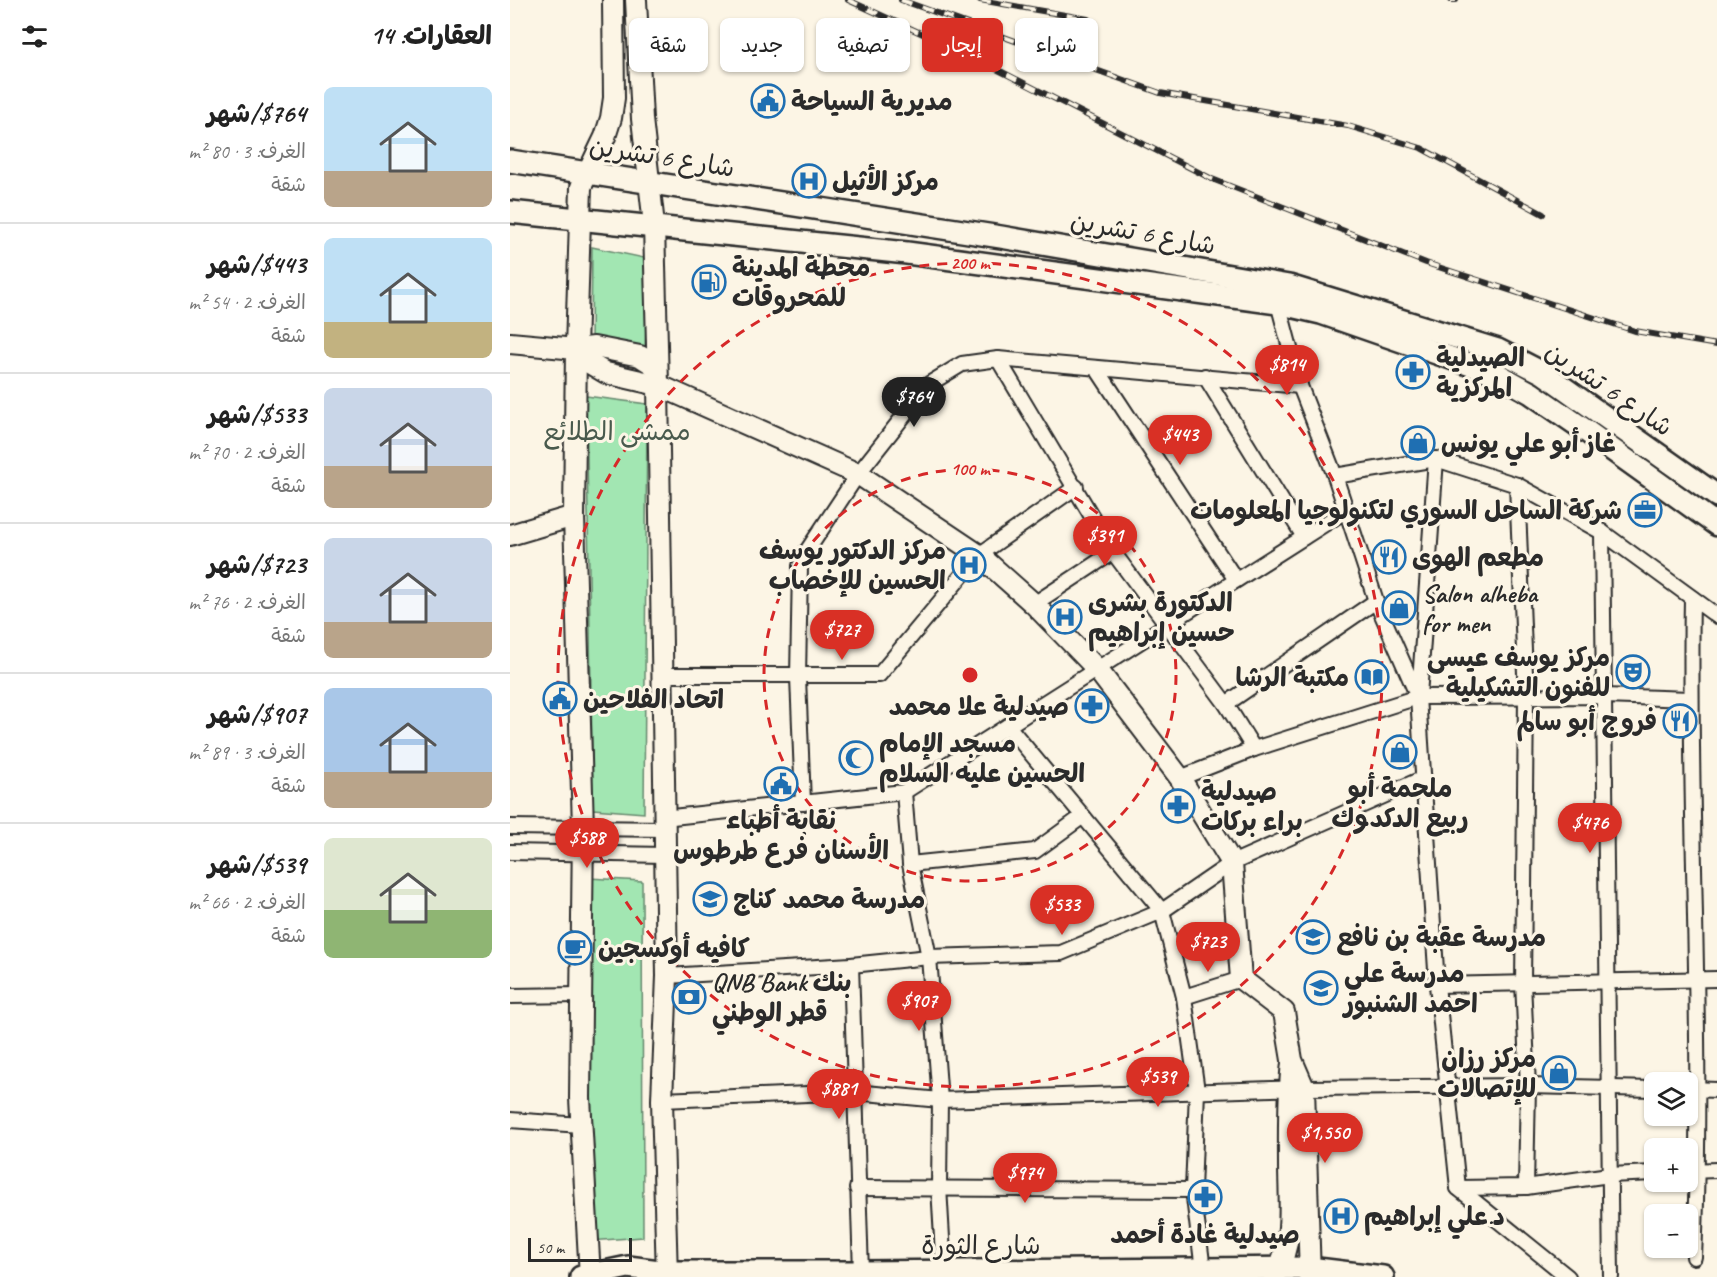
<!DOCTYPE html>
<html lang="ar">
<head>
<meta charset="utf-8">
<style>
	:root { --surface:#fff; --page:#f6f6f6; --text:#222; --muted:#767676; --line:#e0e0e0; --accent:#d93025 }
	body { margin:0; font-family:Caveat,"Playpen Sans Arabic",sans-serif; background:var(--page); color:var(--text); direction:rtl; height:100vh; display:flex; flex-direction:column; font-size:22px; white-space:nowrap }
	* { box-sizing:border-box; margin:0 }
	p { font-size:20px; color:var(--muted) }
	.icon { flex:none; width:33px; height:33px; fill:none; stroke:currentColor; stroke-width:2; stroke-linecap:round; stroke-linejoin:round }
	.map { position:relative; flex:1; overflow:hidden; direction:ltr }
	.side { display:flex; flex-direction:column; background:var(--surface); width:510px }
	.side>* { flex:none }
	.guide { position:absolute; left:18px; top:18px; width:570px; height:54px; direction:rtl; display:flex; gap:12px }
	.fabs { position:absolute; left:1134px; top:1072px; display:grid; gap:12px }
	.fabs a { display:grid; place-items:center; width:54px; height:54px; border-radius:9px; background:var(--surface); box-shadow:0 2px 4px #0004; font-size:30px }
	.scale { position:absolute; left:18px; bottom:15px; width:104px; box-sizing:border-box; padding-left:6px; border:3px solid #2b2b2b; border-top:0; font-size:16px; line-height:21px; white-space:nowrap; color:#2b2b2b; -webkit-text-stroke:4px #fcf5e5; paint-order:stroke }
	.price { position:absolute; translate:-50% -51px; padding:0 14px; border-radius:21px; background:var(--accent); color:#fff; font-size:20px; line-height:39px; filter:drop-shadow(0 2px 3px #0008) }
	.price::after { content:''; position:absolute; left:50%; top:36px; width:18px; height:14px; margin-left:-9px; background:inherit; clip-path:polygon(0 0,100% 0,50% 100%) }
	.price.selected { background:#222; color:#fff }
	ul { padding:0; list-style:none }
	li { display:flex; align-items:center; gap:18px; height:150px; padding:0 18px }
	li+li { border-top:2px solid var(--line) }
	li span { display:grid; place-items:center; flex:none; width:168px; height:120px; border-radius:9px; color:#555 }
	li>.icon { margin-inline-start:auto }
	span .icon { width:72px; height:72px; fill:#fffc; stroke-width:1 }
	li b { font-size:26px }
	h2 { display:flex; justify-content:space-between; align-items:center; height:72px; padding:0 18px; font-size:26px }
	.chip { padding:0 21px; border-radius:9px; background:var(--surface); box-shadow:0 2px 4px #0004; font-size:21px; line-height:54px }
	.chip.selected { background:var(--accent); color:#fff }
	main { display:flex; flex:1; min-height:0 }
	.map>svg:first-child { display:block }
	.green { fill:#a2e6b2; stroke:#66886e; stroke-width:1.5 }
	.lines { fill:none; stroke-linecap:round; stroke-linejoin:round }
	.street-casing { stroke:#2b2b2b; stroke-width:18 }
	.secondary-casing { stroke:#2b2b2b; stroke-width:24 }
	.primary-casing { stroke:#2b2b2b; stroke-width:26 }
	.street { stroke:#fcf5e5; stroke-width:14 }
	.secondary { stroke:#fcf5e5; stroke-width:20 }
	.primary { stroke:#fcf5e5; stroke-width:21 }
	.rail-casing { stroke:#2b2b2b; stroke-width:6 }
	.rail { stroke:#fcf5e5; stroke-width:4; stroke-dasharray:11; stroke-linecap:butt }
	.ring { fill:none; stroke:#d62828; stroke-width:3; stroke-dasharray:10 8 }
	.labels { text-anchor:middle; dominant-baseline:central; stroke-width:6; stroke-linejoin:round; paint-order:stroke }
	.poi-label { font-size:26px; font-weight:bold; fill:#2b2b2b; stroke:#fcf5e5; text-anchor:start }
	.street-label { font-size:26px; fill:#2b2b2b; stroke:#fcf5e5 }
	.park-label { font-size:26px; fill:#495a4d; stroke:#fcf5e5 }
	.centre { fill:#d62828; stroke:#fcf5e5; stroke-width:3 }
	.ring-label { font-size:18px; text-anchor:middle; font-weight:bold; fill:#d62828; stroke:#fcf5e5; stroke-width:6; stroke-linejoin:round; paint-order:stroke }
</style>
</head>
<body>
<main>
<div class="map">
<svg width="1207" height="1277" viewBox="0 0 1207 1277">
	<rect width="100%" height="100%" fill="#fcf5e5"/>
	<filter id="ink" filterUnits="userSpaceOnUse"><feTurbulence type="fractalNoise" baseFrequency=".0167" numOctaves="2"/><feDisplacementMap in="SourceGraphic" scale="12" xChannelSelector="R" yChannelSelector="G"/><feConvolveMatrix kernelMatrix="1 2 1 2 8 2 1 2 1" color-interpolation-filters="sRGB"/></filter>
	<g filter="url(#ink)">
		<!-- green -->
		<g class="green">
			<path d="M82,247L139,259L135,349L81,341Z"/>
			<path d="M76,396L137,404L134,813L83,809Z"/>
			<path d="M78,878L132,881L133,1237L80,1241Z"/>
		</g>
		<g class="lines">
			<!-- street casing -->
			<g class="street-casing">
				<g id="street">
					<path d="M768,303L790,386L825,476L866,601L908,697L927,985L948,1188L1016,1187L1099,1175L1144,1173"/>
					<path d="M488,359L603,552L716,704L744,749"/>
					<path d="M587,369L726,580"/>
					<path d="M695,376L794,537"/>
					<path d="M825,476L926,459L1007,485L1092,532L1207,616"/>
					<path d="M1007,485L1016,697L1013,983L1018,1086L1016,1187"/>
					<path d="M1092,532L1101,1277"/>
					<path d="M1182,598C1178,817 1194,1038 1184,1257"/>
					<path d="M524,604L603,552"/>
					<path d="M152,675H369L469,555L566,487"/>
					<path d="M909,696L926,459"/>
					<path d="M716,704L866,601"/>
					<path d="M498,726L652,911L674,997L687,1091L683,1190L693,1270"/>
					<path d="M670,778L744,749L908,697L1094,696L1180,699"/>
					<path d="M394,792L400,864L419,957L430,1100L429,1187L434,1272"/>
					<path d="M293,803L288,677L290,566L297,551L348,474L419,384L452,364L488,359L790,386"/>
					<path d="M153,818L394,792L835,511"/>
					<path d="M0,827L154,829"/>
					<path d="M0,852L154,855"/>
					<path d="M400,864L525,851L573,816"/>
					<path d="M341,965L351,1272"/>
					<path d="M157,976L341,965L419,957L551,953L652,911L722,863L914,778"/>
					<path d="M927,985L1207,979"/>
					<path d="M0,996L71,995"/>
					<path d="M674,997L731,979"/>
					<path d="M1180,1089L1207,1090"/>
					<path d="M152,1100L345,1092L430,1100L794,1088L1018,1086L1144,1089"/>
					<path d="M0,1120L71,1125"/>
					<path d="M1178,1171L1207,1170"/>
					<path d="M347,1188L683,1190"/>
					<path d="M948,1188L1058,1277"/>
				</g>
			</g>
			<!-- secondary casing -->
			<g class="secondary-casing">
				<g id="secondary">
					<path d="M126,0L132,119L144,225L148,385L157,976L152,1100L157,1277"/>
					<path d="M0,343L66,349L84,347L130,356L147,367"/>
					<path d="M66,349L79,363L96,373L148,385L348,474L469,555L524,604L587,669L670,778L722,863L731,979L774,1012L782,1060L794,1088L800,1277"/>
					<path d="M0,535L64,516"/>
					<path d="M80,1277L70,1098L73,828L64,516L66,349L71,187L95,137L101,118L104,98L103,0"/>
					<path d="M764,1277C785,1243 779,1203 779,1165C779,1131 778,1097 782,1063"/>
				</g>
			</g>
			<!-- primary casing -->
			<g class="primary-casing">
				<g id="primary">
					<path d="M0,161L491,237L779,286L988,350L1033,373L1207,496"/>
					<path d="M0,212L397,253L768,303L811,313L987,374L1021,393L1072,428L1207,525"/>
					<path d="M71,1277L118,1267L157,1272H351L799,1268L873,1277"/>
				</g>
			</g>
			<!-- street -->
			<use href="#street" class="street"/>
			<!-- secondary -->
			<use href="#secondary" class="secondary"/>
			<!-- primary -->
			<use href="#primary" class="primary"/>
			<!-- rail casing -->
			<g class="rail-casing">
				<g id="rail">
					<path d="M338,0L457,54L702,179L916,263L1125,331L1207,345"/>
					<path d="M391,0L650,93L838,126L911,148L1033,214"/>
					<path d="M470,0L578,19"/>
					<path d="M941,0H946"/>
				</g>
			</g>
			<!-- rail -->
			<use href="#rail" class="rail"/>
		</g>
	</g>
	<!-- distance rings -->
	<g class="ring">
		<circle cx="460" cy="675" r="206"/>
		<circle cx="460" cy="675" r="412"/>
	</g>
	<!-- icons -->
	<defs>
		<g id="civic-ring" transform="scale(1.725)"><circle r="9.5" fill="#fcf5e5" stroke="#1f6fb2" stroke-width="1.5"/><path d="M-.6-6.5H3V-4.5H.6V-3L4-1V1h2V6H-6V1h2V-1L-.6-3ZM-1.2 2.5V6h2.4V2.5Z" fill="#1f6fb2"/></g>
		<g id="hospital-ring" transform="scale(1.725)"><circle r="9.5" fill="#fcf5e5" stroke="#1f6fb2" stroke-width="1.5"/><path d="M-5-5h3v3.5h4V-5h3V5h-3V1.5h-4V5h-3Z" fill="#1f6fb2"/></g>
		<g id="fuel-ring" transform="scale(1.725)"><circle r="9.5" fill="#fcf5e5" stroke="#1f6fb2" stroke-width="1.5"/><path d="M-5.5-6h7V0h2V4h1.3V-2.5L3-4.5l.8-.8L6-3V5H2.5V1h-1V6h-7ZM-4.2-4.7v3.2H.2V-4.7Z" fill="#1f6fb2"/></g>
		<g id="pharmacy-ring" transform="scale(1.725)"><circle r="9.5" fill="#fcf5e5" stroke="#1f6fb2" stroke-width="1.5"/><path d="M-2-6h4v4h4v4h-4v4h-4v-4h-4v-4h4Z" fill="#1f6fb2"/></g>
		<g id="shop-ring" transform="scale(1.725)"><circle r="9.5" fill="#fcf5e5" stroke="#1f6fb2" stroke-width="1.5"/><path d="M-5-2.5h2.3a2.7 3.5 0 0 1 5.4 0H5L5.5 6h-11ZM-1.5-2.5h3a1.5 2.3 0 0 0-3 0Z" fill="#1f6fb2"/></g>
		<g id="office-ring" transform="scale(1.725)"><circle r="9.5" fill="#fcf5e5" stroke="#1f6fb2" stroke-width="1.5"/><path d="M-6-3h4V-5.5h4V-3h4V5H-6ZM-1-4.5V-3h2v-1.5ZM-6 0V1H6V0Z" fill="#1f6fb2"/></g>
		<g id="restaurant-ring" transform="scale(1.725)"><circle r="9.5" fill="#fcf5e5" stroke="#1f6fb2" stroke-width="1.5"/><path d="M-5-6h1v4h1v-4h1v4h1v-4h1v5L-1.5 .5V6h-2V.5L-5-1ZM5-6V6H3V1.5H1.5Q1.5-4 5-6Z" fill="#1f6fb2"/></g>
		<g id="theatre-ring" transform="scale(1.725)"><circle r="9.5" fill="#fcf5e5" stroke="#1f6fb2" stroke-width="1.5"/><path d="M-5-5.5Q0-4 5-5.5V0Q5 5 0 6Q-5 5-5 0ZM-3.3-2.5H-1v1.5H-3.3ZM1-2.5H3.3v1.5H1ZM-2.8 1Q0 5.5 2.8 1Z" fill="#1f6fb2"/></g>
		<g id="library-ring" transform="scale(1.725)"><circle r="9.5" fill="#fcf5e5" stroke="#1f6fb2" stroke-width="1.5"/><path d="M-6-4Q-3-5.5-.7-3.5V5Q-3 3-6 4ZM6-4Q3-5.5 .7-3.5V5Q3 3 6 4Z" fill="#1f6fb2"/></g>
		<g id="mosque-ring" transform="scale(1.725)"><circle r="9.5" fill="#fcf5e5" stroke="#1f6fb2" stroke-width="1.5"/><path d="M3.5-4.9A6 6 0 1 0 3.5 4.9A5 5 0 1 1 3.5-4.9Z" fill="#1f6fb2"/></g>
		<g id="school-ring" transform="scale(1.725)"><circle r="9.5" fill="#fcf5e5" stroke="#1f6fb2" stroke-width="1.5"/><path d="M0-5L7-2L0 1L-7-2ZM-4 1L0 2.5L4 1V4Q0 6-4 4Z" fill="#1f6fb2"/></g>
		<g id="cafe-ring" transform="scale(1.725)"><circle r="9.5" fill="#fcf5e5" stroke="#1f6fb2" stroke-width="1.5"/><path d="M-5.5-4.5H6V0H3Q3 3.5 0 3.5H-2.5Q-5.5 3.5-5.5 0ZM3-3.2v2h1.7v-2ZM-6 4.5H4V6H-6Z" fill="#1f6fb2"/></g>
		<g id="bank-ring" transform="scale(1.725)"><circle r="9.5" fill="#fcf5e5" stroke="#1f6fb2" stroke-width="1.5"/><path d="M-6-4H6V4H-6ZM0-2.3a2.3 2.3 0 1 0 0 4.6a2.3 2.3 0 1 0 0-4.6Z" fill="#1f6fb2"/></g>
	</defs>
	<g fill-rule="evenodd">
		<use href="#civic-ring" x="258" y="101"/>
		<use href="#hospital-ring" x="299" y="181"/>
		<use href="#fuel-ring" x="199" y="282"/>
		<use href="#pharmacy-ring" x="903" y="372"/>
		<use href="#shop-ring" x="908" y="443"/>
		<use href="#office-ring" x="1135" y="510"/>
		<use href="#restaurant-ring" x="879" y="557"/>
		<use href="#hospital-ring" x="459" y="565"/>
		<use href="#shop-ring" x="889" y="608"/>
		<use href="#hospital-ring" x="555" y="617"/>
		<use href="#theatre-ring" x="1123" y="672"/>
		<use href="#library-ring" x="862" y="677"/>
		<use href="#civic-ring" x="50" y="699"/>
		<use href="#pharmacy-ring" x="582" y="706"/>
		<use href="#restaurant-ring" x="1170" y="721"/>
		<use href="#shop-ring" x="890" y="752"/>
		<use href="#mosque-ring" x="346" y="758"/>
		<use href="#civic-ring" x="271" y="784"/>
		<use href="#pharmacy-ring" x="668" y="806"/>
		<use href="#school-ring" x="200" y="899"/>
		<use href="#school-ring" x="803" y="937"/>
		<use href="#cafe-ring" x="65" y="948"/>
		<use href="#school-ring" x="811" y="988"/>
		<use href="#bank-ring" x="179" y="997"/>
		<use href="#shop-ring" x="1049" y="1073"/>
		<use href="#pharmacy-ring" x="695" y="1197"/>
		<use href="#hospital-ring" x="831" y="1216"/>
	</g>
	<g class="labels">
		<!-- poi labels -->
		<g class="poi-label">
			<text x="281" y="101">مديرية السياحة</text>
			<text x="322" y="181">مركز الأثيل</text>
			<text x="222" y="267">محطة المدينة<tspan x="222" dy="30">للمحروقات</tspan></text>
			<text x="926" y="357">الصيدلية<tspan x="926" dy="30">المركزية</tspan></text>
			<text x="931" y="443">غاز أبو علي يونس</text>
			<text x="1112" y="510" text-anchor="end">شركة الساحل السوري لتكنولوجيا المعلومات</text>
			<text x="436" y="550" text-anchor="end">مركز الدكتور يوسف<tspan x="436" dy="30">الحسين للإخصاب</tspan></text>
			<text x="902" y="557">مطعم الهوى</text>
			<text x="912" y="593">Salon alheba<tspan x="912" dy="30">for men</tspan></text>
			<text x="578" y="602">الدكتورة بشرى<tspan x="578" dy="30">حسين إبراهيم</tspan></text>
			<text x="1100" y="657" text-anchor="end">مركز يوسف عيسى<tspan x="1100" dy="30">للفنون التشكيلية</tspan></text>
			<text x="839" y="677" text-anchor="end">مكتبة الرشا</text>
			<text x="73" y="699">اتحاد الفلاحين</text>
			<text x="559" y="706" text-anchor="end">صيدلية علا محمد</text>
			<text x="1147" y="721" text-anchor="end">فروج أبو سالم</text>
			<text x="369" y="743">مسجد الإمام<tspan x="369" dy="30">الحسين عليه السلام</tspan></text>
			<text x="890" y="788" text-anchor="middle">ملحمة أبو<tspan x="890" dy="30">ربيع الدكدوك</tspan></text>
			<text x="691" y="791">صيدلية<tspan x="691" dy="30">براء بركات</tspan></text>
			<text x="271" y="820" text-anchor="middle">نقابة أطباء<tspan x="271" dy="30">الأسنان فرع طرطوس</tspan></text>
			<text x="223" y="899">مدرسة محمد كناج</text>
			<text x="826" y="937">مدرسة عقبة بن نافع</text>
			<text x="88" y="948">كافيه أوكسجين</text>
			<text x="834" y="973">مدرسة علي<tspan x="834" dy="30">احمد الشنبور</tspan></text>
			<text x="202" y="982">QNB Bank بنك<tspan x="202" dy="30">قطر الوطني</tspan></text>
			<text x="1026" y="1058" text-anchor="end">مركز رزان<tspan x="1026" dy="30">للإتصالات</tspan></text>
			<text x="854" y="1216">د.علي إبراهيم</text>
			<text x="695" y="1234" text-anchor="middle">صيدلية غادة أحمد</text>
		</g>
		<!-- street labels -->
		<g class="street-label">
			<text transform="translate(152 157) rotate(9)">شارع 6 تشرين</text>
			<text transform="translate(633 233) rotate(10)">شارع 6 تشرين</text>
			<text transform="translate(1099 389) rotate(34)">شارع 6 تشرين</text>
			<text x="471" y="1245">شارع الثورة</text>
		</g>
		<!-- park labels -->
		<g class="park-label">
			<text x="107" y="431">ممشى الطلائع</text>
		</g>
	</g>
	<circle cx="460" cy="675" r="9" class="centre"/>
	<g class="ring-label">
		<text x="460" y="269">200 m</text>
		<text x="460" y="475">100 m</text>
	</g>
</svg>
<div class="fabs">
<a><svg class="icon" aria-label="layers" viewBox="0 0 24 24"><path d="M12 4l9 5-9 5-9-5zM3 14l9 5 9-5"/></svg></a>
<a>+</a>
<a>−</a>
</div>
<div class="scale">50 m</div>
<b class="price" style="left:777px;top:396px">$814</b>
<b class="price selected" style="left:404px;top:428px">$764</b>
<b class="price" style="left:670px;top:466px">$443</b>
<b class="price" style="left:595px;top:567px">$391</b>
<b class="price" style="left:332px;top:661px">$727</b>
<b class="price" style="left:1080px;top:854px">$476</b>
<b class="price" style="left:77px;top:869px">$588</b>
<b class="price" style="left:552px;top:936px">$533</b>
<b class="price" style="left:698px;top:973px">$723</b>
<b class="price" style="left:409px;top:1032px">$907</b>
<b class="price" style="left:648px;top:1108px">$539</b>
<b class="price" style="left:329px;top:1120px">$881</b>
<b class="price" style="left:815px;top:1164px">$1,550</b>
<b class="price" style="left:515px;top:1204px">$974</b>
<div class="guide">
<a class="chip">شراء</a>
<a class="chip selected">إيجار</a>
<a class="chip">تصفية</a>
<a class="chip">جديد</a>
<a class="chip">شقة</a>
</div>
</div>
<section class="side">
<h2>العقارات: 14<svg class="icon" aria-label="filters" viewBox="0 0 24 24"><path d="M4 7h16M4 17h16"/><circle cx="9" cy="7" r="2"/><circle cx="15" cy="17" r="2"/></svg></h2>
<ul>
<li><span style="background:linear-gradient(#bfe0f5 70%,#b9a48a 0)"><svg class="icon" aria-label="home" viewBox="0 0 24 24"><path d="M3 11l9-7 9 7M6 9v11h12V9"/></svg></span><div><b>$764/شهر</b><p>الغرف: 3 · 80 m²</p><p>شقة</p></div></li>
<li><span style="background:linear-gradient(#bfe0f5 70%,#c2b280 0)"><svg class="icon" aria-label="home" viewBox="0 0 24 24"><path d="M3 11l9-7 9 7M6 9v11h12V9"/></svg></span><div><b>$443/شهر</b><p>الغرف: 2 · 54 m²</p><p>شقة</p></div></li>
<li><span style="background:linear-gradient(#c9d6e8 65%,#b9a48a 0)"><svg class="icon" aria-label="home" viewBox="0 0 24 24"><path d="M3 11l9-7 9 7M6 9v11h12V9"/></svg></span><div><b>$533/شهر</b><p>الغرف: 2 · 70 m²</p><p>شقة</p></div></li>
<li><span style="background:linear-gradient(#c9d6e8 70%,#b9a48a 0)"><svg class="icon" aria-label="home" viewBox="0 0 24 24"><path d="M3 11l9-7 9 7M6 9v11h12V9"/></svg></span><div><b>$723/شهر</b><p>الغرف: 2 · 76 m²</p><p>شقة</p></div></li>
<li><span style="background:linear-gradient(#a9c7e8 70%,#b9a48a 0)"><svg class="icon" aria-label="home" viewBox="0 0 24 24"><path d="M3 11l9-7 9 7M6 9v11h12V9"/></svg></span><div><b>$907/شهر</b><p>الغرف: 3 · 89 m²</p><p>شقة</p></div></li>
<li><span style="background:linear-gradient(#dfe7d0 60%,#8fb573 0)"><svg class="icon" aria-label="home" viewBox="0 0 24 24"><path d="M3 11l9-7 9 7M6 9v11h12V9"/></svg></span><div><b>$539/شهر</b><p>الغرف: 2 · 66 m²</p><p>شقة</p></div></li>
</ul>
</section>
</main>
</body>
</html>
